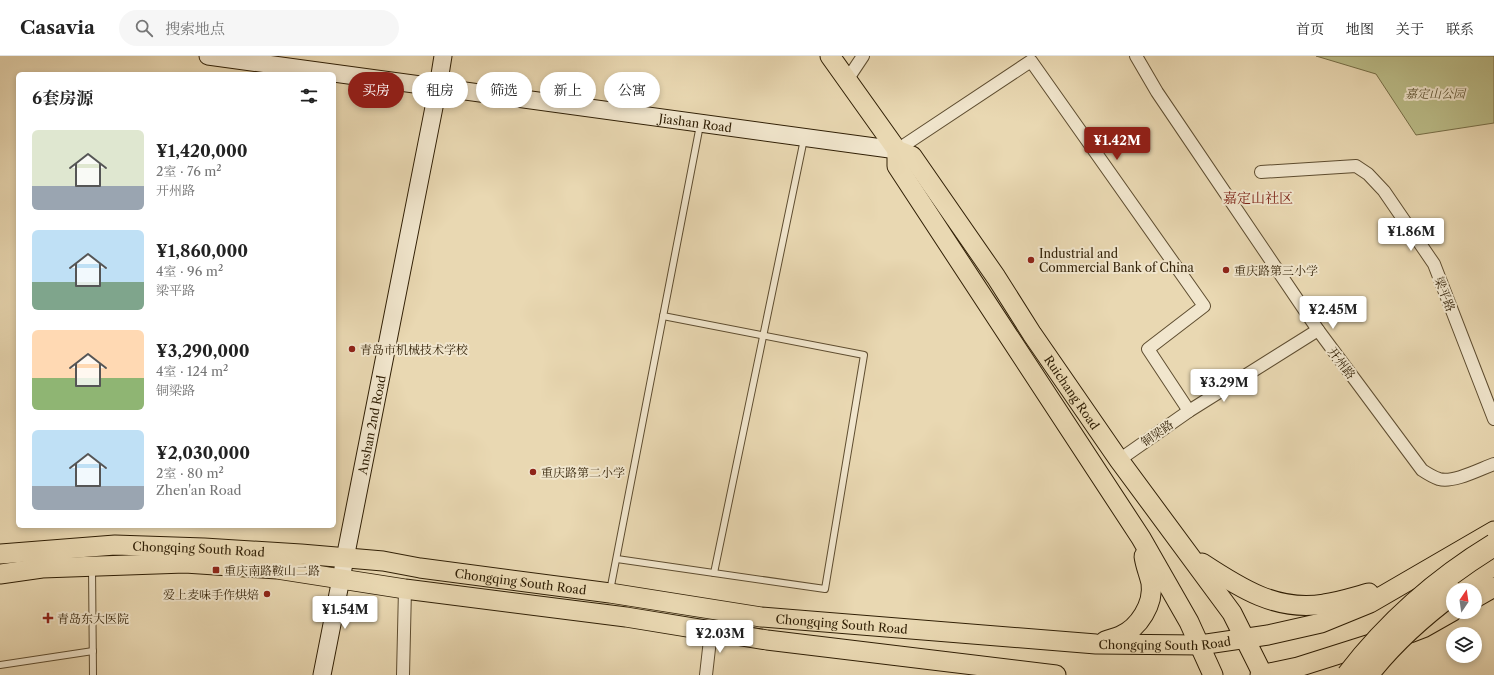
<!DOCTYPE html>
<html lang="zh">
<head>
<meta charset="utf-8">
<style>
	:root { --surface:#fff; --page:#f6f6f6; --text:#222; --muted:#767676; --line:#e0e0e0; --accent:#8f2418 }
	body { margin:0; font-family:"Libre Caslon Text","Noto Serif SC",serif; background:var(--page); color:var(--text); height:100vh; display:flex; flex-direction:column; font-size:15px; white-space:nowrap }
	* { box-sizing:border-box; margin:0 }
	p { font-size:13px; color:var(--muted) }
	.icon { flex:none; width:22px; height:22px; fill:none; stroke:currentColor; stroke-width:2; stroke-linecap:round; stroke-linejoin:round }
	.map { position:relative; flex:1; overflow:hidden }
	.sheet { position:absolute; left:16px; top:16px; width:320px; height:456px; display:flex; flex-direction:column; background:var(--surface); border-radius:6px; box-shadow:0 2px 6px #0003 }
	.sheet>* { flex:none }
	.top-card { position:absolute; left:348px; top:16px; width:380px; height:36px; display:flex; gap:8px }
	.needle { width:26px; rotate:13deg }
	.tools { position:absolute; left:1446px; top:527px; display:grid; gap:8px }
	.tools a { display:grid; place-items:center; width:36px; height:36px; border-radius:50%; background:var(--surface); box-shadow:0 2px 6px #0003; font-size:20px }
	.price { position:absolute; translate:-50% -34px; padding:0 9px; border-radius:4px; background:#fff; color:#222; font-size:13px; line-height:26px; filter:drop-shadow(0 1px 2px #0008) }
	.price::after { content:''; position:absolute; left:50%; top:24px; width:12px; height:9px; margin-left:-6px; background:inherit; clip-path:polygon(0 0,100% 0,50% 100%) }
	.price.active { background:var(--accent); color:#fff }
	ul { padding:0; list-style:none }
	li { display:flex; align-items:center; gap:12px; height:100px; padding:0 16px }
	li span { display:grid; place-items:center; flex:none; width:112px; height:80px; border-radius:6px; color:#555 }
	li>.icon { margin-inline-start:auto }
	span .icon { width:48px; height:48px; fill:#fffc; stroke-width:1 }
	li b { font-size:17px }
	h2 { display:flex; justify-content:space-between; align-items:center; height:48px; padding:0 16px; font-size:17px }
	.pill { padding:0 14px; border-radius:18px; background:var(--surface); box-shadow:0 2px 6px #0003; font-size:14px; line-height:36px }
	.pill.active { background:var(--accent); color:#fff }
	header { display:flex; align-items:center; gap:24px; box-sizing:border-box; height:56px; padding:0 20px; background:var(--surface); border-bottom:1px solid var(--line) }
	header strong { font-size:19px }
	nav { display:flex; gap:22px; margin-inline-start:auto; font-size:14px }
	.search { width:280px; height:36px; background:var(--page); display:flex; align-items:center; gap:10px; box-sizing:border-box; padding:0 14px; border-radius:22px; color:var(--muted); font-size:15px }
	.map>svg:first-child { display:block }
	.green { fill:#bbbd89; stroke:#766e47 }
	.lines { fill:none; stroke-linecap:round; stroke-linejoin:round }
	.lane-casing { stroke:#5e4d30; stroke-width:8 }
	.street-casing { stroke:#5e4d30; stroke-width:14 }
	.secondary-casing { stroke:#301f05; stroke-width:19 }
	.primary-casing { stroke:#301f05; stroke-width:21 }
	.highway-casing { stroke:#301f05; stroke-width:24 }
	.lane { stroke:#f1e6cd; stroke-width:6 }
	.street { stroke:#f1e6cd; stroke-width:12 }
	.secondary { stroke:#f1e6cd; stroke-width:17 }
	.primary { stroke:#e9d8b2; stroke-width:19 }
	.highway { stroke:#e9d8b2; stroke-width:22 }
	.highway-bridge-casing { stroke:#301f05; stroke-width:24; stroke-linecap:butt }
	.highway-bridge { stroke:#e9d8b2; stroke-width:22 }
	.poi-dot { fill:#8f2418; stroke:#f1e6cd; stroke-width:1.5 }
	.labels { text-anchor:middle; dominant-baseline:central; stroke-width:4; stroke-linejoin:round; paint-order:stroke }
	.park-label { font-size:12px; font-style:italic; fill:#5a4e2d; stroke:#f1e6cd }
	.street-label { font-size:12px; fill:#301f05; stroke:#f1e6cd }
	.poi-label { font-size:12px; fill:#301f05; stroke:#f1e6cd; text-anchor:start }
	.quarter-label { font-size:14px; fill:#7a1f14; stroke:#f1e6cd }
</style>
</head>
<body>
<header>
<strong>Casavia</strong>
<div class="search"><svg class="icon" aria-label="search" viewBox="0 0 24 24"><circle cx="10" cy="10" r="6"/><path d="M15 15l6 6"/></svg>搜索地点</div>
<nav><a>首页</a><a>地图</a><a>关于</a><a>联系</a></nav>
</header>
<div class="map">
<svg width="1494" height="619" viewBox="0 0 1494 619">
	<rect width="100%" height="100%" fill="#e9d8b2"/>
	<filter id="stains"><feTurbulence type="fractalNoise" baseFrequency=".005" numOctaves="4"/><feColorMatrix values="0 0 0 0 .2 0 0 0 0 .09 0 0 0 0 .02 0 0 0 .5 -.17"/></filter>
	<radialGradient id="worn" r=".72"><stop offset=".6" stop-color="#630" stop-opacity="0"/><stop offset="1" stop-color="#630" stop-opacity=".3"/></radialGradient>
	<!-- green -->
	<path class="green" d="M1316,0H1494V67L1416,79L1376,18Z"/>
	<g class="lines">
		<!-- lane casing -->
		<g class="lane-casing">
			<g id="lane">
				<path d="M617,503L825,533L864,299L663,260"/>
				<path d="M92,512L93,619"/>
				<path d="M714,517L804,83"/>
				<path d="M610,535L700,69"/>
				<path d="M0,609L93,595"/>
			</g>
		</g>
		<!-- street casing -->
		<g class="street-casing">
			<g id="street">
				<path d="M1136,0L1157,36L1318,274L1422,414C1428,418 1433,421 1439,423C1454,427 1480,413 1494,408"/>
				<path d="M847,24L863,0"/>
				<path d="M897,94L1031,5L1204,250L1148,293L1189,355"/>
				<path d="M1261,116L1356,110L1368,118L1384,135L1434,208L1494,363"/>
				<path d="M1119,404L1189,355L1318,274"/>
				<path d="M403,619L405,533"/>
				<path d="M706,619L711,575"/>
			</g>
		</g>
		<!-- secondary casing -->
		<g class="secondary-casing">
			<g id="secondary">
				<path id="s1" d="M208,0L897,94"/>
				<path id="s2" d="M322,619L438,31L443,0"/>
			</g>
		</g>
		<!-- primary casing -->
		<g class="primary-casing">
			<g id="primary">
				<path id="s3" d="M830,0L897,94L912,100L996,221L1032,278L1119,404L1232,557L1263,619"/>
				<path d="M897,94V110L1141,482L1189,566L1213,619"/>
				<path id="s4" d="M0,498L115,489L204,492L301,498L383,505L420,512L610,537L761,561L1096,588L1200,589L1268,579L1321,567L1370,547L1494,475"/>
				<path d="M1202,507C1240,532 1277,556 1324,548C1339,546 1354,541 1369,537"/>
				<path d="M0,518L42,512L185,507L277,513L405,533L626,561L767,584L1056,619"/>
				<path d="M1475,542L1494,531"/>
				<path d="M1410,577L1423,572L1453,555"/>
				<path d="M1105,585C1110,583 1115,582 1120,580C1139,572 1154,548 1151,527C1149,518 1145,509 1144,500"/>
				<path d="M1260,619L1298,611L1380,585"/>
			</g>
		</g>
		<!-- highway casing -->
		<g class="highway-casing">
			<path id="highway" d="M1457,534L1477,519L1494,508"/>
		</g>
		<!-- lane -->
		<use href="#lane" class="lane"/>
		<!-- street -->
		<use href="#street" class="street"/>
		<!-- secondary -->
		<use href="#secondary" class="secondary"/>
		<!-- primary -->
		<use href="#primary" class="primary"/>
		<!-- highway -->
		<use href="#highway" class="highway"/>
		<!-- highway-bridge casing -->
		<g class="highway-bridge-casing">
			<g id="highway-bridge">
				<path d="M1348,619C1388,567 1438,523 1494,489"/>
				<path d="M1367,619C1391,588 1422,560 1453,537"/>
			</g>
		</g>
		<!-- highway-bridge -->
		<use href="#highway-bridge" class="highway-bridge"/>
	</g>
	<!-- markers -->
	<g class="poi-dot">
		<circle cx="1031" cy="204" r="4"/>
		<circle cx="1226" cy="214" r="4"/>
		<circle cx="352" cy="293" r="4"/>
		<circle cx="533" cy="416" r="4"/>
		<rect x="212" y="510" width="8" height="8" rx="2"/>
		<circle cx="267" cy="538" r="4"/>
		<path d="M46 556h4v4h4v4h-4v4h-4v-4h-4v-4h4z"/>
	</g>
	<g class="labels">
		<!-- park labels -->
		<g class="park-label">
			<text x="1435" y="37">嘉定山公园</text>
		</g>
		<!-- street labels -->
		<g class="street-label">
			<text stroke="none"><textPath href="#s1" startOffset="492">Jiashan Road</textPath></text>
			<text transform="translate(1445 238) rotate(69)">梁平路</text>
			<text transform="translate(1342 307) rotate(53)">开州路</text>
			<text stroke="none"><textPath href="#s3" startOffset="417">Ruichang Road</textPath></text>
			<text stroke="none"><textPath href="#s2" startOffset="255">Anshan 2nd Road</textPath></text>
			<text transform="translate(1157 377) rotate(-35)">铜梁路</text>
			<text stroke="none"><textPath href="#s4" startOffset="199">Chongqing South Road</textPath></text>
			<text stroke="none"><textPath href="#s4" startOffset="523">Chongqing South Road</textPath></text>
			<text stroke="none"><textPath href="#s4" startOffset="847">Chongqing South Road</textPath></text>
			<text stroke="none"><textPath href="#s4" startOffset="1171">Chongqing South Road</textPath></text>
		</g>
		<!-- poi labels -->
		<g class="poi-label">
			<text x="1039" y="197">Industrial and<tspan x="1039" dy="14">Commercial Bank of China</tspan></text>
			<text x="1234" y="214">重庆路第三小学</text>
			<text x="360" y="293">青岛市机械技术学校</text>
			<text x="541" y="416">重庆路第二小学</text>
			<text x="224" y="514">重庆南路鞍山二路</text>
			<text x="259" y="538" text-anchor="end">爱上麦味手作烘焙</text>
			<text x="57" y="562">青岛东大医院</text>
		</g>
		<!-- quarter labels -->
		<g class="quarter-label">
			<text x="1258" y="142">嘉定山社区</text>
		</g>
	</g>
	<rect width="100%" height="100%" filter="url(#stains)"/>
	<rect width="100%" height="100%" fill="url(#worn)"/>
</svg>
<div class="tools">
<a><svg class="needle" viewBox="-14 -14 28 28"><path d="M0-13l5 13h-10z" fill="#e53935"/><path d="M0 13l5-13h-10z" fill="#767676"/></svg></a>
<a><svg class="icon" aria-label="layers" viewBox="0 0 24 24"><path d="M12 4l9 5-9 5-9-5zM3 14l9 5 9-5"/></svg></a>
</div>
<b class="price active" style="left:1117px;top:105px">¥1.42M</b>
<b class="price" style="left:1411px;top:196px">¥1.86M</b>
<b class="price" style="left:1333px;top:274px">¥2.45M</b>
<b class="price" style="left:1224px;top:347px">¥3.29M</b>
<b class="price" style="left:345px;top:574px">¥1.54M</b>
<b class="price" style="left:720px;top:598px">¥2.03M</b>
<div class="top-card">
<a class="pill active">买房</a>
<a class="pill">租房</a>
<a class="pill">筛选</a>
<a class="pill">新上</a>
<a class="pill">公寓</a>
</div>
<section class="sheet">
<h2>6套房源<svg class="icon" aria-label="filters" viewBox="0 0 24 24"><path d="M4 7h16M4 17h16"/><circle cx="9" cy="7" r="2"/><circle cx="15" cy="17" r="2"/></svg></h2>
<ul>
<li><span style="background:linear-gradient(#dfe7d0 70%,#9aa5b1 0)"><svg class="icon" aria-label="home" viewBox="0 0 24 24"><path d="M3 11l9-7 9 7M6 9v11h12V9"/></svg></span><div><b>¥1,420,000</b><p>2室 · 76 m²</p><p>开州路</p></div></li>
<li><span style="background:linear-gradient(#bfe0f5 65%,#7fa58c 0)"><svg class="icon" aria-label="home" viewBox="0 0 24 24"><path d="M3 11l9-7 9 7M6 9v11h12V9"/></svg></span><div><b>¥1,860,000</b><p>4室 · 96 m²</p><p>梁平路</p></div></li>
<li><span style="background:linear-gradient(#ffd9b3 60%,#8fb573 0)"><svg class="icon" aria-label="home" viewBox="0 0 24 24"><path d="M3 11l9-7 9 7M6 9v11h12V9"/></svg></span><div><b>¥3,290,000</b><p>4室 · 124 m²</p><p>铜梁路</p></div></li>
<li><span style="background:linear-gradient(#bfe0f5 70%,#9aa5b1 0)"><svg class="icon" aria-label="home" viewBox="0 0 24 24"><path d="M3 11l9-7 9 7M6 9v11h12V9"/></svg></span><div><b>¥2,030,000</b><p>2室 · 80 m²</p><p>Zhen'an Road</p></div></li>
</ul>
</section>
</div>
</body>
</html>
